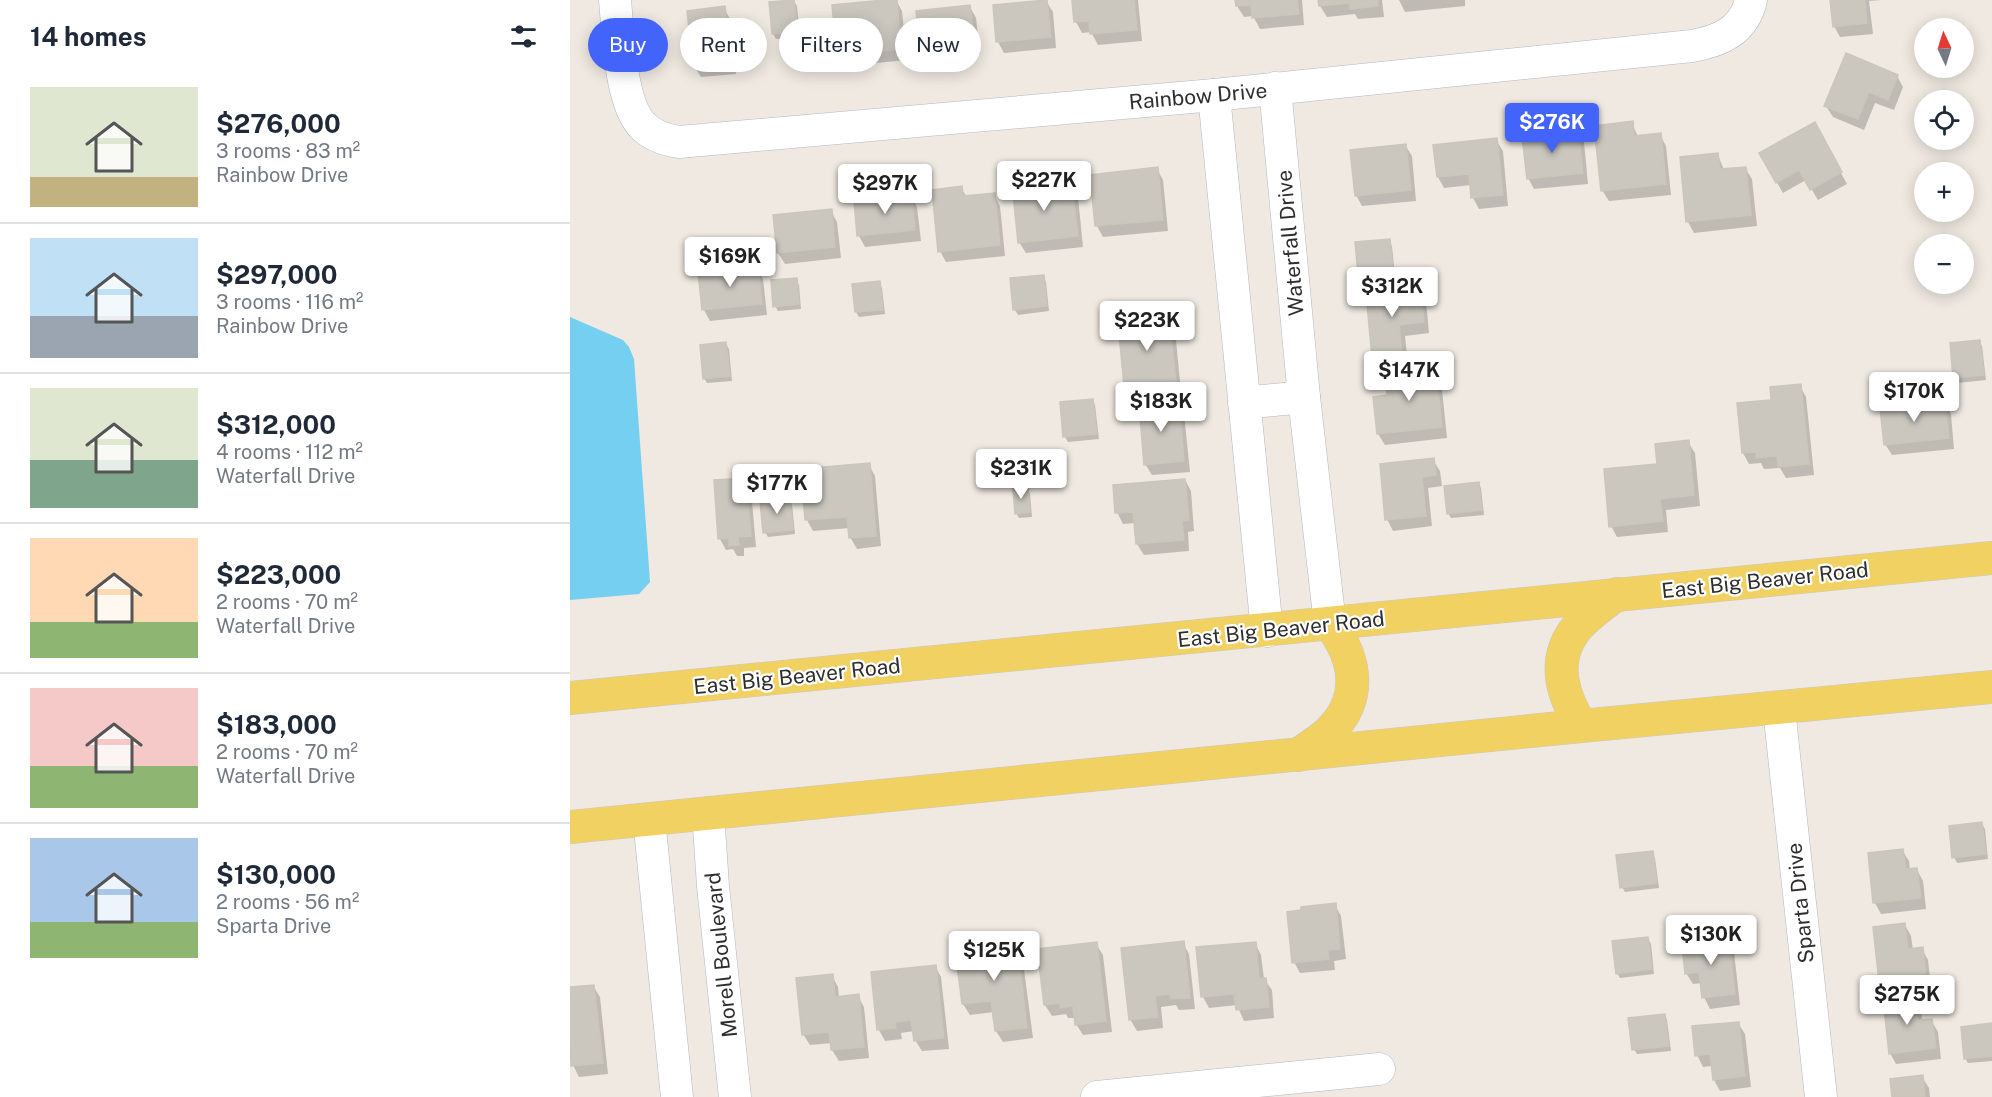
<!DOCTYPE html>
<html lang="en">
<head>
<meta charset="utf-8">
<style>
	:root { --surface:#fff; --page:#f2f2f3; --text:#1f2937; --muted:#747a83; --line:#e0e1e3; --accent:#4264fb }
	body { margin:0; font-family:"Public Sans",sans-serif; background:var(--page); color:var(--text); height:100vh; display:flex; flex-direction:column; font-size:22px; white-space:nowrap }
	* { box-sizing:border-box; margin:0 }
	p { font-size:20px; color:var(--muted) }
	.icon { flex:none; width:33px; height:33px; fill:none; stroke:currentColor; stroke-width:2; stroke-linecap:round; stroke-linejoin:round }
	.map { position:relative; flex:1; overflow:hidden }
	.details { display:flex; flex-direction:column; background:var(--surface); width:570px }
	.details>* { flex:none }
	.guide { position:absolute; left:18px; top:18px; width:570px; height:54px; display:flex; gap:12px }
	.needle { width:39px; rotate:356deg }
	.fabs { position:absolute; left:1344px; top:18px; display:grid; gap:12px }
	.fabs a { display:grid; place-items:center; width:60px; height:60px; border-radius:50%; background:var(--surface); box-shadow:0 3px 15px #0003; font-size:30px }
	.price { position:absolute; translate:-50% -51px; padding:0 14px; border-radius:6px; background:#fff; color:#222; font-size:20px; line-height:39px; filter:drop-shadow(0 2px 3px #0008) }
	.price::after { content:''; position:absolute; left:50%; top:36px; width:18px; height:14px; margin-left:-9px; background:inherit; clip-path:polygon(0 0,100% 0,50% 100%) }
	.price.current { background:var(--accent); color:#fff }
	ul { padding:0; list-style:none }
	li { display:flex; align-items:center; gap:18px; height:150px; padding:0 30px }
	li+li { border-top:2px solid var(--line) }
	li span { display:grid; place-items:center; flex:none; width:168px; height:120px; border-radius:0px; color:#555 }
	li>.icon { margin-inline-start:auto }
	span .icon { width:72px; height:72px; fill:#fffc; stroke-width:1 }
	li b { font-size:26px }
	h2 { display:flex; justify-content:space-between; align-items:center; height:72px; padding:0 30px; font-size:26px }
	.chip { padding:0 21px; border-radius:27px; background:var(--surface); box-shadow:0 3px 15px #0003; font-size:21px; line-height:54px }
	.chip.current { background:var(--accent); color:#fff }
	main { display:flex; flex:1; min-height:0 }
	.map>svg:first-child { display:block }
	.water { fill:#75cff0 }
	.shadow { fill:#0003 }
	.building { fill:#cbc7bf; stroke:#cbc5ba; stroke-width:1.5 }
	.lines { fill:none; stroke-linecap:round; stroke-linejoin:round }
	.street-casing { stroke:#b4b7c1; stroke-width:33 }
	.primary-casing { stroke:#c9c9c9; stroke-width:34 }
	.street { stroke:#fff; stroke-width:32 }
	.primary { stroke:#f2d163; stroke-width:33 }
	.labels { text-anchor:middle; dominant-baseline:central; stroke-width:4.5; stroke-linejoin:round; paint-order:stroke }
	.street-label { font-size:21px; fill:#2e2e2e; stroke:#fff }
</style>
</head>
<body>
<main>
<section class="details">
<h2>14 homes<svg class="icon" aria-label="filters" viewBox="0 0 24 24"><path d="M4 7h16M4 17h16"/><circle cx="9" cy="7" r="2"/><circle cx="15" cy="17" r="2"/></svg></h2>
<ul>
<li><span style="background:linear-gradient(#dfe7d0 75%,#c2b280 0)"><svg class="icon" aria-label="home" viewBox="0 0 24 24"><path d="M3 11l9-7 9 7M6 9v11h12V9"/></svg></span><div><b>$276,000</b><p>3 rooms · 83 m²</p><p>Rainbow Drive</p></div></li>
<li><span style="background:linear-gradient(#bfe0f5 65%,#9aa5b1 0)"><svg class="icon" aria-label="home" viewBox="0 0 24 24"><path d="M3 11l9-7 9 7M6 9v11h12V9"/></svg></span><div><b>$297,000</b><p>3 rooms · 116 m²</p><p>Rainbow Drive</p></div></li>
<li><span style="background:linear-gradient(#dfe7d0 60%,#7fa58c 0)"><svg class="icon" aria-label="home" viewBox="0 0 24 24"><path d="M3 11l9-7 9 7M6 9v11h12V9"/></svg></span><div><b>$312,000</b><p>4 rooms · 112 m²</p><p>Waterfall Drive</p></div></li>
<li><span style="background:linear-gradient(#ffd9b3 70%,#8fb573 0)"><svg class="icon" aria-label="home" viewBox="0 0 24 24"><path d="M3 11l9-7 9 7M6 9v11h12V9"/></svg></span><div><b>$223,000</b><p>2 rooms · 70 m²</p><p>Waterfall Drive</p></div></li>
<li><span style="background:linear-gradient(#f6c9c9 65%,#8fb573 0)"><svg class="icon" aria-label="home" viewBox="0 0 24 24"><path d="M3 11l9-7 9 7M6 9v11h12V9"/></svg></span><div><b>$183,000</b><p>2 rooms · 70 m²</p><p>Waterfall Drive</p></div></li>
<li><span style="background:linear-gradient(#a9c7e8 70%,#8fb573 0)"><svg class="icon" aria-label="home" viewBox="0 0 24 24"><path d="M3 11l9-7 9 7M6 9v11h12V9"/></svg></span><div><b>$130,000</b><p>2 rooms · 56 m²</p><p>Sparta Drive</p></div></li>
</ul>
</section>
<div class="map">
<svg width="1422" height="1097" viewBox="0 0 1422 1097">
	<rect width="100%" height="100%" fill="#efe9e1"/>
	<!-- water -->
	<path class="water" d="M0,317L53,340L59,347L64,359L80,582L69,594L0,600Z"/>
	<!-- shadow -->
	<g class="shadow">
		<path d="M326,0L332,11L337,60L275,66L269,55Z"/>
		<path d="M504,0H568L572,41L528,45L521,32L512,33L506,22Z"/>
		<path d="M667,0H732L734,25L690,29L683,16L674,17L667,6Z"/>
		<path d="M750,0H812L814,17L788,19L785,14L757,17L750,6Z"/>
		<path d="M829,0H895V6L835,12Z"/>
		<path d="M1261,0H1311L1299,1L1303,34L1270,37L1264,26Z"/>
		<path d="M224,1L227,6L230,37L206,39L203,34Z"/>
		<path d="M476,1L483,12L486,48L434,53L428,42Z"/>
		<path d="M400,7L406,18L410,54L358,59L352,48L348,12Z"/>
		<path d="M154,8L160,19L166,74L131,77L124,66Z"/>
		<path d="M1327,76L1333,87L1324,110L1305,103L1294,130L1263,117L1256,106Z"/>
		<path d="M1062,123L1068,137L1090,135L1096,146L1101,195L1039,201L1032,190Z"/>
		<path d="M1244,124L1277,184L1248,200L1236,180L1213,193L1191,154Z"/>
		<path d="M1007,131L1014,142L1018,184L964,189L958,178Z"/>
		<path d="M926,140L933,151L938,206L909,209L903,198L901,185L874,188L868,177Z"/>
		<path d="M835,145L842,156L846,201L792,206L786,195Z"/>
		<path d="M1148,155L1154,170L1175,168L1182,179L1187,226L1124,233L1118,222Z"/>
		<path d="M587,169L593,180L598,231L533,237L527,226L522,176Z"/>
		<path d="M470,182L474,189L502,186L508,197L513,247L456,253L449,242Z"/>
		<path d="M391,188L397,197L424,195L430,206L435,256L376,262L370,251Z"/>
		<path d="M341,196L347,207L351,241L295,247L289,236Z"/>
		<path d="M261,211L267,222L271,258L215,264L208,253Z"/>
		<path d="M819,241L822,246L825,276L793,279L790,274L787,244Z"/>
		<path d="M187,268L193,279L197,315L140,321L134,310Z"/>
		<path d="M473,276L476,282L479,311L448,315L445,310Z"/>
		<path d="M226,280L229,285L231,309L208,311L205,306Z"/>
		<path d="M309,283L312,288L315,314L289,317L286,312Z"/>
		<path d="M850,290L856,301L859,333L835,336L838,365L810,368L804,357L797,295Z"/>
		<path d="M598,319L605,330L611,392L562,397L556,386L549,324Z"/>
		<path d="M1409,341L1412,346L1416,380L1388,383L1385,378Z"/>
		<path d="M156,344L159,349L162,381L137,383L134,378Z"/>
		<path d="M865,369L871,380L877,438L815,445L808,434L819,397Z"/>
		<path d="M1230,386L1236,397L1244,475L1216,478L1210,468L1194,469L1191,463L1179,464L1173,453L1203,401Z"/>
		<path d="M522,400L525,405L529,439L498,442L495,437L491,403Z"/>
		<path d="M608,403L614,414L620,472L582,475L575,464Z"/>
		<path d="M1374,403L1381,414L1384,449L1322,455L1315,444Z"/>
		<path d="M1118,442L1125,453L1130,506L1096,510L1098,532L1047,537L1041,526Z"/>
		<path d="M863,460L870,471L872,486L858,488L862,526L823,531L817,519Z"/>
		<path d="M299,465L305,476L311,546L287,549L280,537V528L243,531L237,520L232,470Z"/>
		<path d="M175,479L181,490L186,547L174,548V556H167L163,549L156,550L150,539Z"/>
		<path d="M615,480L621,491L624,531L618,532L619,551L574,555L567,544L565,523L553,524L547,512Z"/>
		<path d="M908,483L911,488L914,515L881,518L878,513Z"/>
		<path d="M457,488L460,494L462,517L449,518L446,513Z"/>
		<path d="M219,500L222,505L225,534L198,537L195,532Z"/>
		<path d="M1412,824L1415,829L1418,859L1387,863L1384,857Z"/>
		<path d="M1332,850L1339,861L1340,871L1347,870L1353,881L1356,909L1311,914L1305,903Z"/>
		<path d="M1082,853L1085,858L1089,888L1055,892L1052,887Z"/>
		<path d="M765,905L771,916L776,959L764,961L765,970L730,973L724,962L733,912Z"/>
		<path d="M1335,925L1341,936L1343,950L1352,949L1358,960L1361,988L1317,993L1310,982Z"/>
		<path d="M1078,939L1081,944L1084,974L1050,978L1047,973Z"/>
		<path d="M1158,941L1164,952L1170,1005L1140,1009L1134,997L1132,983L1123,984L1116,973Z"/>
		<path d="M446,943L452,954L463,1038L433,1042L426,1031L424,1012L400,1015L393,1004Z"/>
		<path d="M613,943L619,954L625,1009L609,1010L606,1005L591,1007L593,1028L567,1031L560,1019Z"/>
		<path d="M685,943L691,955L694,979L702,990L704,1018L674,1021L667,1005L639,1008L633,997Z"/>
		<path d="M526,944L533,955L542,1032L513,1035L506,1024V1018H498L496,1014L482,1016L475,1005L469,951Z"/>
		<path d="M365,966L371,977L379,1049L352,1051L345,1040L344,1031L331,1033L332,1039L315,1041L309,1030Z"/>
		<path d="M262,976L268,987L269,998L288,996L294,1007L299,1058L269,1061L262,1050V1043L240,1045L233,1034Z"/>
		<path d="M23,986L30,997L38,1074L9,1077L0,1059V989Z"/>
		<path d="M1344,996L1351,1007L1352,1021L1361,1020L1368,1032L1371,1059L1326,1064L1320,1053Z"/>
		<path d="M1094,1015L1097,1020L1101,1051L1067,1054L1064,1049Z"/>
		<path d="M1168,1023L1175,1034L1181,1087L1150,1091L1144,1080L1142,1066L1133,1067L1127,1055Z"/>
		<path d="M1422,1025V1061L1398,1063L1395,1058Z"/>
		<path d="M1352,1077L1359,1088L1360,1097H1324Z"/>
	</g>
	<!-- building -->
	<g class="building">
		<path d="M224,0L228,32L202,34L199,2Z"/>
		<path d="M314,0H327L331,49L267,56L262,5Z"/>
		<path d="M477,0L481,37L426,42L423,5Z"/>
		<path d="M502,0H564L567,30L520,34L519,21L504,22Z"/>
		<path d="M665,0H727L729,14L682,18L681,5L666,6Z"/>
		<path d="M748,0H808V6L780,9L779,3L749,6Z"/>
		<path d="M1260,0H1295L1297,23L1263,27Z"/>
		<path d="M400,5L405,43L350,48L346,11Z"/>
		<path d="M155,6L161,63L123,67L117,11Z"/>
		<path d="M1276,53L1328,75L1318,100L1299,92L1288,119L1254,106Z"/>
		<path d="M1063,121L1064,136L1091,133L1096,184L1031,191L1024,126Z"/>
		<path d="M1245,122L1272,172L1240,190L1229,170L1206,183L1189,153Z"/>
		<path d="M1008,130L1013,173L957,179L952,136Z"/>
		<path d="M927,138L933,195L901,198L899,174L867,177L863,145Z"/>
		<path d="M836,144L841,190L785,196L780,150Z"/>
		<path d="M1148,153L1150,169L1176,167L1181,215L1116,222L1110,157Z"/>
		<path d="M588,167L593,220L525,226L520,175Z"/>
		<path d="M470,180L471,188L502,185L508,236L448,243L442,183Z"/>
		<path d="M392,186L393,196L425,193L430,245L368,252L362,190Z"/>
		<path d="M342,194L345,230L287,236L284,200Z"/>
		<path d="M262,209L265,247L207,253L203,215Z"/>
		<path d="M820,239L823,271L788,274L785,242Z"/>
		<path d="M188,266L192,304L132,310L128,272Z"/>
		<path d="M474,275L477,306L443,310L440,278Z"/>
		<path d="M227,278L229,304L203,307L201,280Z"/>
		<path d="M310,281L313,310L285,312L282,284Z"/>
		<path d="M851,288L854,322L829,325L832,354L802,357L796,294Z"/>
		<path d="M599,317L606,381L554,386L548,323Z"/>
		<path d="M1410,340L1414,375L1383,378L1380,343Z"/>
		<path d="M156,342L160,376L133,379L130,345Z"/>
		<path d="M866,367L872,427L807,434L803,397L817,395L815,373Z"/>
		<path d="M1231,384L1239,464L1208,467L1207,456L1186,458V452L1172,453L1167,403L1201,400L1200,387Z"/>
		<path d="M523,399L527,434L493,437L490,402Z"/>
		<path d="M609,401L614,461L574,465L569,404Z"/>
		<path d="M1375,401L1379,438L1314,445L1310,408Z"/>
		<path d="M1119,440L1124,495L1090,499L1093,521L1039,527L1034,469L1087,464L1085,444Z"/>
		<path d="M864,458L866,475L852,477L856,516L815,520L810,464Z"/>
		<path d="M300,463L306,536L279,538L277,517L235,520L231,469Z"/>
		<path d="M176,478L181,536L168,537L169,545L159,546V538L148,539L144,480Z"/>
		<path d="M615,479L619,520L612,521L614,540L566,544L563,512L545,513L543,485Z"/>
		<path d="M909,482L912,510L877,514L874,486Z"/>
		<path d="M458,487L460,512L445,514L443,488Z"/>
		<path d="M220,498L223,530L193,533L190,501Z"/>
		<path d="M1412,822L1416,854L1382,858L1379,826Z"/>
		<path d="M1333,849L1336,869L1347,868L1351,898L1303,903L1298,853Z"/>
		<path d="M1083,851L1087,883L1050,888L1046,855Z"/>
		<path d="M766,903L770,949L758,950L759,959L722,963L717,912L731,910V907Z"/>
		<path d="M1335,923L1338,949L1353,947L1356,977L1309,982L1303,927Z"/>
		<path d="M1078,937L1082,969L1046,974L1042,941Z"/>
		<path d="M1159,939L1165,994L1132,998L1129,972L1115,974L1112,944Z"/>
		<path d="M447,941L457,1028L425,1031L421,1001L392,1004L385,949Z"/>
		<path d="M614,941L620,998L601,999L600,994L585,996L588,1017L559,1020L551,948Z"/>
		<path d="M527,942L536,1021L505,1025L503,1006L490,1008V1003L474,1005L467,949Z"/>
		<path d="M686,942L689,978H696L699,1007L666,1010L664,994L631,997L626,947Z"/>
		<path d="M366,965L374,1038L344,1041L341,1020L325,1022L326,1028L307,1030L301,972Z"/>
		<path d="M263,974L265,997L289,994L294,1047L261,1050L259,1032L232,1035L226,978Z"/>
		<path d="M24,985L33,1063L1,1066L0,987Z"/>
		<path d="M1345,995L1348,1020L1362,1019L1366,1048L1319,1054L1313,998Z"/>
		<path d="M1095,1014L1099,1046L1062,1050L1058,1018Z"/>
		<path d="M1169,1022L1175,1076L1143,1080L1140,1054L1125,1056L1122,1026Z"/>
		<path d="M1422,1023V1056L1394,1059L1391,1027Z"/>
		<path d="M1353,1075L1355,1097H1322L1320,1079Z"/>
	</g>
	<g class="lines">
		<!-- street casing -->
		<g class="street-casing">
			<g id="street">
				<path d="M45,0C48,31 50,102 72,125C81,135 96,140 109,142L644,95L1122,46C1150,41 1174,31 1181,0"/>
				<path d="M705,88L734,397L760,624"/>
				<path d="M644,95L697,631"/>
				<path d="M674,403L734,397"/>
				<path d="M1209,709L1251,1097"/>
				<path d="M138,813L143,886L165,1097"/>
				<path d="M79,819L107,1097"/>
				<path d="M527,1097L809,1069"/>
			</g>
		</g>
		<!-- primary casing -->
		<g class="primary-casing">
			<g id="primary">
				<path d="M0,698L1422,558"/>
				<path d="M1011,726C993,696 981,662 1005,630C1016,616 1033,605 1047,594"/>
				<path d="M728,755C737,748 749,741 758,733C793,700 787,660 760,624"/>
				<path d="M0,827L1011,726L1422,687"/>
			</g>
		</g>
		<!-- street -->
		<use href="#street" class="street"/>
		<!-- primary -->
		<use href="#primary" class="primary"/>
	</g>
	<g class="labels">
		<!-- street labels -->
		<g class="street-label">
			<text transform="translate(628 96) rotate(-5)">Rainbow Drive</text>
			<text transform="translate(720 243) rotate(-95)">Waterfall Drive</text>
			<text transform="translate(1195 580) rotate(-6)">East Big Beaver Road</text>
			<text transform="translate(711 629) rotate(-6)">East Big Beaver Road</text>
			<text transform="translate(227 676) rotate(-6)">East Big Beaver Road</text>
			<text transform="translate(1230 903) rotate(-96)">Sparta Drive</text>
			<text transform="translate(151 955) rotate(-96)">Morell Boulevard</text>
		</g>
	</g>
</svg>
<div class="fabs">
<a><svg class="needle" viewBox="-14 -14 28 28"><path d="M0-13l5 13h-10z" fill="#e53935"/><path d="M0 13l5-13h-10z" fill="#747a83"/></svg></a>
<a><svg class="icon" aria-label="locate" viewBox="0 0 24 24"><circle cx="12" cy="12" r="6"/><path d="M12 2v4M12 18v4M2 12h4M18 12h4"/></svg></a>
<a>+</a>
<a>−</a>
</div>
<b class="price current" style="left:982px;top:154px">$276K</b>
<b class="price" style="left:474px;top:212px">$227K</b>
<b class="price" style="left:315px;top:215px">$297K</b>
<b class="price" style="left:160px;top:288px">$169K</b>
<b class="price" style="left:822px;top:318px">$312K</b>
<b class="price" style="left:577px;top:352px">$223K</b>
<b class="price" style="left:839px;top:402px">$147K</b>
<b class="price" style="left:1344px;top:423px">$170K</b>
<b class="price" style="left:591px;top:433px">$183K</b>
<b class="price" style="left:451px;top:500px">$231K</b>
<b class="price" style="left:207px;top:515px">$177K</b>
<b class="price" style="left:1141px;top:966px">$130K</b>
<b class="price" style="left:424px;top:982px">$125K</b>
<b class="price" style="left:1337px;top:1026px">$275K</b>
<div class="guide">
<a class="chip current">Buy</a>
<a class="chip">Rent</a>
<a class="chip">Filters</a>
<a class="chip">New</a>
</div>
</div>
</main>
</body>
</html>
